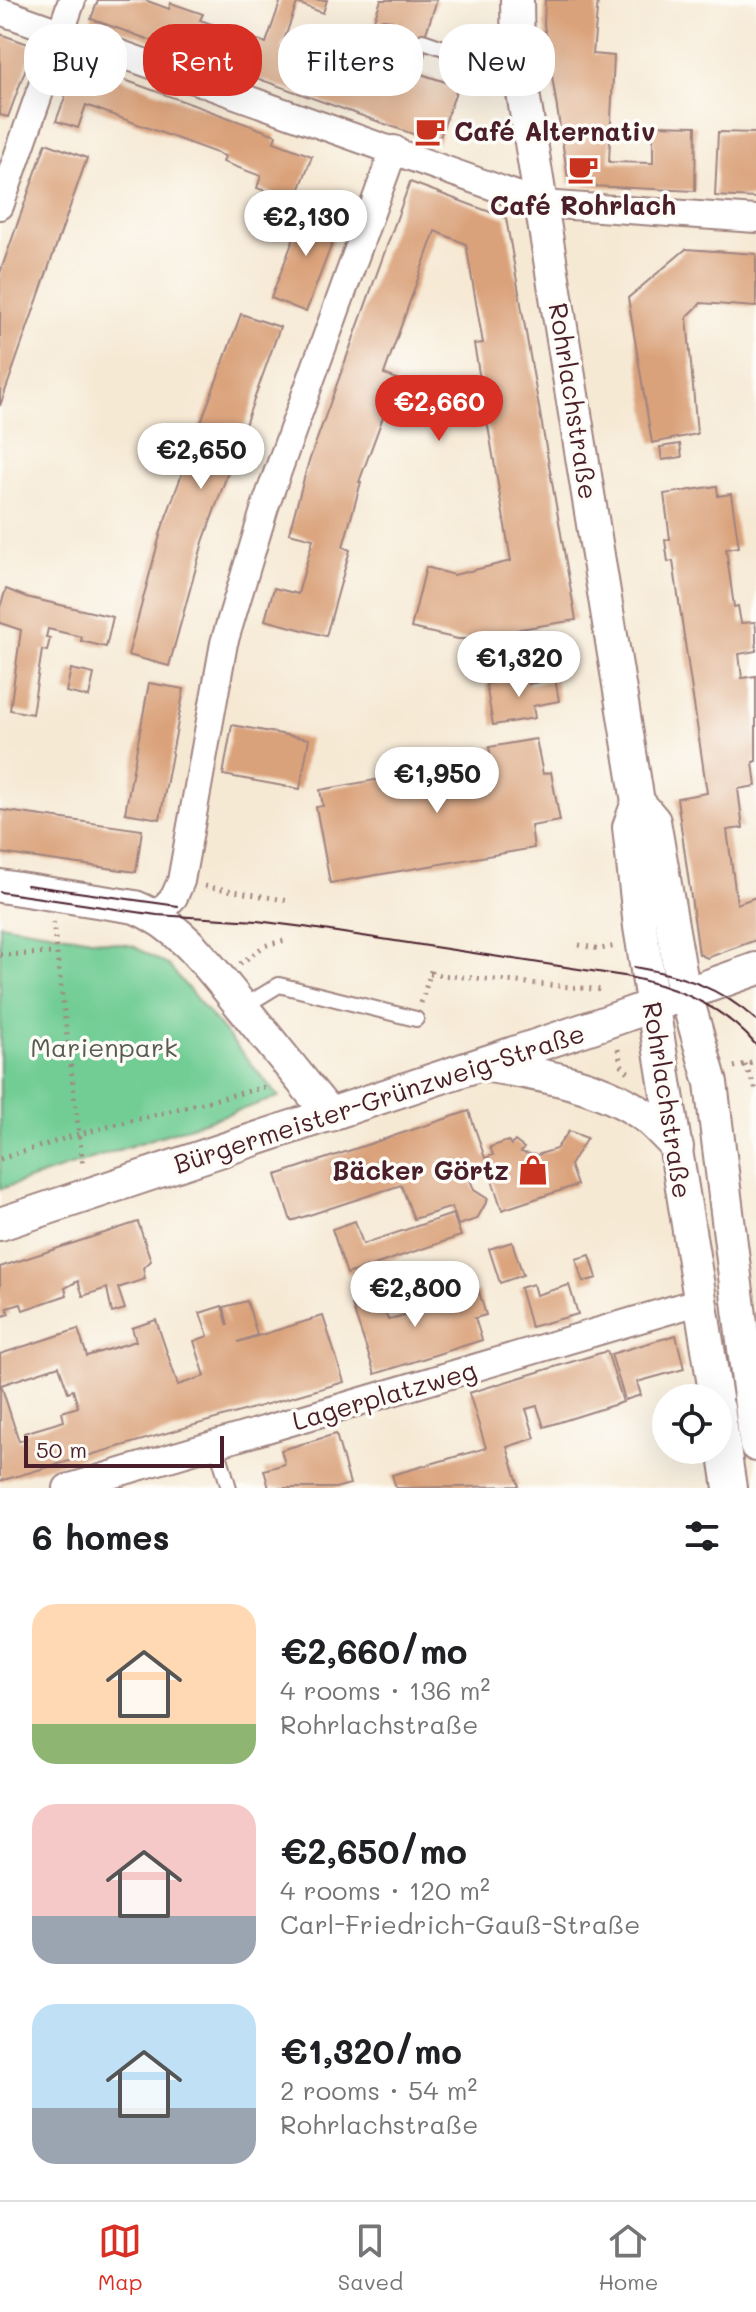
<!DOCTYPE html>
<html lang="en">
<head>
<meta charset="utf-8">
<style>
	:root { --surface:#fff; --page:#f2f2f2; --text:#202124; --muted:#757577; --line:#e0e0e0; --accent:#d93025 }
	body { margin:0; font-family:Mali,sans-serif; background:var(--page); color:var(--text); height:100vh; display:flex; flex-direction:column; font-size:30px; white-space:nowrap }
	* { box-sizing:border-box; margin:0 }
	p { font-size:26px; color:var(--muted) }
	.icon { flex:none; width:44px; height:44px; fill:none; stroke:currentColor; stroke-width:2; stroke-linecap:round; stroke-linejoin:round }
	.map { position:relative; height:1488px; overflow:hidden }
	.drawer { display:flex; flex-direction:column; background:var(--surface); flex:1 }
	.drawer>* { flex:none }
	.banner { position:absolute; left:24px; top:24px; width:708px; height:72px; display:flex; gap:16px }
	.tools { position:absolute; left:652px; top:1384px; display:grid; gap:16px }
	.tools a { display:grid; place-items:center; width:80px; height:80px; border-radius:50%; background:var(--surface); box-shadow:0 8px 32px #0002; font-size:40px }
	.scale { position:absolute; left:24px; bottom:20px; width:200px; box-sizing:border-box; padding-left:8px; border:4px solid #4a1f2b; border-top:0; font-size:22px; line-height:28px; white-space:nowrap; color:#4a1f2b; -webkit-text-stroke:6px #fdfcf7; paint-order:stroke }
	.price { position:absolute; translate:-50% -68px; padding:0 18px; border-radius:28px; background:#fff; color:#222; font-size:26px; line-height:52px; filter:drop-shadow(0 2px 4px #0008) }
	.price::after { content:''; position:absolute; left:50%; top:48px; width:24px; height:18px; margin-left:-12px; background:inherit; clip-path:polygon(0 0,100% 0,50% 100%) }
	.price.on { background:var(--accent); color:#fff }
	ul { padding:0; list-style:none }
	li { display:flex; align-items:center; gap:24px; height:200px; padding:0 32px }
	li span { display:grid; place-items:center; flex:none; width:224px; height:160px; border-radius:24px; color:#555 }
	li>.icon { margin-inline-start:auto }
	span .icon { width:96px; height:96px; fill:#fffc; stroke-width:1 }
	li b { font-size:34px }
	h2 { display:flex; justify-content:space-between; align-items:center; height:96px; padding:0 32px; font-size:34px }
	.pill { padding:0 28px; border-radius:32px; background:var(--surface); box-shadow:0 8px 32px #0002; font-size:28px; line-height:72px }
	.pill.on { background:var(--accent); color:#fff }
	.dock { display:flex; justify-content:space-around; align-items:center; height:112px; border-top:2px solid var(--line); background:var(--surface); font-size:22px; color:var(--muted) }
	.dock a { display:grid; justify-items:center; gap:4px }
	.dock .on { color:var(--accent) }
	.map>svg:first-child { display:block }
	.green { fill:#72cd94; stroke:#5e7660; stroke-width:2 }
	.building { fill:#daa27a; fill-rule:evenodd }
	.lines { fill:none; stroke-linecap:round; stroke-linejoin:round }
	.service-casing { stroke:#a08480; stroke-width:18 }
	.minor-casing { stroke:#a08480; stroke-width:30 }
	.tertiary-casing { stroke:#a08480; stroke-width:36 }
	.path { stroke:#a08480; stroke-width:5; stroke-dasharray:2 6; stroke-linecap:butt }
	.service { stroke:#fff; stroke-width:14 }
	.minor { stroke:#fff; stroke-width:26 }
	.tertiary { stroke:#fff; stroke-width:32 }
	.tram { stroke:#4a1f2b; stroke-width:2 }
	.labels { text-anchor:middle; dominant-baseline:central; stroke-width:7; stroke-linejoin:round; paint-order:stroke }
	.poi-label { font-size:26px; font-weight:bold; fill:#4a1f2b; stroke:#fdfcf7; text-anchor:start }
	.street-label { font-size:26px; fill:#4a1f2b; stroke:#fdfcf7 }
	.park-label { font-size:26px; fill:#585c50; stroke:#fdfcf7 }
</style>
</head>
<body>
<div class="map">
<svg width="756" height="1488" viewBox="0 0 756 1488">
	<rect width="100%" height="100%" fill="#fdfcf7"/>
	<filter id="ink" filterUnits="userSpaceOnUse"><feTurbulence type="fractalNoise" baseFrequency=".0125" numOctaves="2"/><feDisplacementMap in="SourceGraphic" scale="16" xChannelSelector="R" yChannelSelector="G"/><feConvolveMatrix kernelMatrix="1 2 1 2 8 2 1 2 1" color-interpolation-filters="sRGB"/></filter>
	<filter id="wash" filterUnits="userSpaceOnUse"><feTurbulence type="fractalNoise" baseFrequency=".006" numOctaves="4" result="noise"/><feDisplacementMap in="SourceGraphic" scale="32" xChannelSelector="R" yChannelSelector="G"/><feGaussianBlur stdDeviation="1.8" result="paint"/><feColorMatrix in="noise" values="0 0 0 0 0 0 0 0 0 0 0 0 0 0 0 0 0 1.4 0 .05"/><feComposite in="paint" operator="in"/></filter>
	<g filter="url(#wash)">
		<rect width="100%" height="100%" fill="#f6e9d4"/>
		<!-- green -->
		<path class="green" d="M0,924L133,946L169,966L279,1097L0,1189Z"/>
		<g id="blocks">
			<!-- building -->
			<g class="building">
				<path d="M98,0H145L169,9L171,3L203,14L200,20L266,43L281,0H327L323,13L297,3L281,49L307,57L311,46L383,72L389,58L379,54L389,24L374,20L381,0H437L422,45L427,48L418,73L458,86L438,143L91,19Z"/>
				<path d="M545,0H598L593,54L614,56L609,162L653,163V125L696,126L695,191L569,185L544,25Z"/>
				<path d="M0,34L34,46L8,117L0,115Z"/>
				<path d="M78,63L276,135L274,142L312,156L295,202L257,188L261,176L223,162L225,156L86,105L78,128L56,121Z"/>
				<path d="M718,132L756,133V198L715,196Z"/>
				<path d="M46,143L87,158L0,406V273Z"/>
				<path d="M410,182L506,218L576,620L520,629L492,639H458L411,628L426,567L454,575L511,561L474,344L483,343L466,244L435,231L384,374L397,379L359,482H361L343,547L350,550L326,636L265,620L274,588L298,594L313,539L289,533L308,464Z"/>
				<path d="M307,204L342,217L306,312L271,298Z"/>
				<path d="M686,249L756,254V307L701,303L687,317L697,434L652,443L628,298Z"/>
				<path d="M241,314L280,327L203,542L169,666L128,655L162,528Z"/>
				<path d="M680,444L682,457L662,460L660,447Z"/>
				<path d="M717,486L718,496L731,494L739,547L726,549L734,607L738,606L741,623L755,622L756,630V651L739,654L742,678L756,676V761L753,762L756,786L738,789L743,828L727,830L737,904L756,897V940L707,958L699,954L677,798L707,793L673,561L668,562L665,540L670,539L664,494Z"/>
				<path d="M6,589L26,597L113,617L106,647L81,641L82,637L48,629L46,637L50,638L47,651L42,650L32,714L10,710L21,630L0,623V607Z"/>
				<path d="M71,669L94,674L89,697L66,692Z"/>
				<path d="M528,677L529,684L555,679L559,701L533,706L535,718L493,725L486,684Z"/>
				<path d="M149,683L184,689L160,819L125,813Z"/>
				<path d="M232,725L309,739L300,789L223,775Z"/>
				<path d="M536,739L543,774L551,772L560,821L531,826L534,848L330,883L316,807L323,806L320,790L491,759L489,747Z"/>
				<path d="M0,810L142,830L136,872L0,853Z"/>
				<path d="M469,1111L485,1158L493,1155L490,1147L508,1141L511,1145L515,1141L524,1148L521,1152L524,1153L537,1155L556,1149L569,1131L587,1138L570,1165L577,1185L502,1210L487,1165L467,1171L474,1190L488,1199L477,1219L458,1225L452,1207L414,1219L401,1185L291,1221L276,1175Z"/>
				<path d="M453,1214L461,1236L347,1274L332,1229L355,1221L363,1244Z"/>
				<path d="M138,1222L151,1261L143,1268L145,1279L118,1288L125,1309L112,1313L107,1288L83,1296L78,1281L65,1288L67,1295L23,1310L21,1304L7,1308L9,1314L0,1317V1267Z"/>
				<path d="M512,1242L523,1275L500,1283L489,1249Z"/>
				<path d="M590,1255L597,1278L583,1282L576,1259Z"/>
				<path d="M533,1284L536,1295L569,1285L578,1314L531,1327L520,1288Z"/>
				<path d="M376,1285L388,1320L479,1292L486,1315L475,1318L482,1340L375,1374L352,1305L357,1303L354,1292Z"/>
				<path d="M247,1301L257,1335L238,1342L323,1316L344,1382L0,1481V1354L78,1329L87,1356L136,1341L132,1328L156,1320L178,1385L205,1376L194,1341L208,1336L200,1313L222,1306L228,1326L224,1307ZM59,1366L68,1392L73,1390L78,1407L62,1412L64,1421L24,1433L26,1439L19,1441L1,1385Z"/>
				<path d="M676,1335L684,1369L637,1382L641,1395L625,1400L611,1354Z"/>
				<path d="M607,1351L623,1402L544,1427L537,1406L526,1409L535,1438L507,1447L519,1486L396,1488L392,1475L486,1448L469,1393Z"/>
				<path d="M336,1434L350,1484L335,1488H269L264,1470L285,1464L281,1450Z"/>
			</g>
		</g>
	</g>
	<g filter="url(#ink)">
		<use href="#blocks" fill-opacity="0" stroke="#a08480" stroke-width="2"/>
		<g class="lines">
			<!-- service casing -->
			<g class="service-casing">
				<g id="service">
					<path d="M423,41L490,64L518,62"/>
					<path d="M368,46L372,33L384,27L388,28"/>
					<path d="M243,1007L279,985L416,1019"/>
					<path d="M216,1444L229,1488"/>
				</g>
			</g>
			<!-- minor casing -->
			<g class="minor-casing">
				<g id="minor">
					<path d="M0,11L542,204L756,219"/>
					<path d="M0,206L72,0"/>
					<path d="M157,915L174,897L181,881L224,643L265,507L394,149"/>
					<path d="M67,1488L701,1301"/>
				</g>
			</g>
			<!-- tertiary casing -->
			<g class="tertiary-casing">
				<g id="tertiary">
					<path d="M517,0L518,62L638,802L629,827L640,927L716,1398"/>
					<path d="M638,802L654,821L681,977L711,1083L756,1445"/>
					<path d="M0,886L135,907C182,926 212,970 243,1008C272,1044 301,1079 330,1115"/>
					<path d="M483,1065C538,1074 605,1084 650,1120C659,1128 668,1138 677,1147"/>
					<path d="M0,1224L595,1026L756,969"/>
					<path d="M718,1408L730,1488"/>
				</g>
			</g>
			<!-- path -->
			<g class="path">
				<path d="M205,886L290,901"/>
				<path d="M53,922L83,1166"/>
				<path d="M579,945L600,949L617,946"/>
				<path d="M0,955L56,953"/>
				<path d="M240,964L264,946L289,939"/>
				<path d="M430,974L604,990"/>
				<path d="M421,1003L432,968"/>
				<path d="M618,1049L621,1064L628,1072"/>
				<path d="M745,1065L756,1090"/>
				<path d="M734,1067L756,1062"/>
				<path d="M0,1159L79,1134L269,1086"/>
			</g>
			<!-- service -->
			<use href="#service" class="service"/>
			<!-- minor -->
			<use href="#minor" class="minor"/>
			<!-- tertiary -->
			<use href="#tertiary" class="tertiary"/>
			<!-- tram -->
			<g class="tram">
				<path d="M27,885L178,906"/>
				<path d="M0,892L157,915L257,921L304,927L624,976C674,986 723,1005 756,1045"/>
				<path d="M634,967C681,975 720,987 756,1020"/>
			</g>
		</g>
	</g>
	<!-- icons -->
	<defs>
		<g id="cafe-bare" transform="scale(2.4)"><path d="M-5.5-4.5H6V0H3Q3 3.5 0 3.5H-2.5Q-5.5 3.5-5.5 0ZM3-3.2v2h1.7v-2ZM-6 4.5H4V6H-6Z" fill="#c8321e" stroke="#fdfcf7" stroke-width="2.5" paint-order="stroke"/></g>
		<g id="shop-bare" transform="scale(2.4)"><path d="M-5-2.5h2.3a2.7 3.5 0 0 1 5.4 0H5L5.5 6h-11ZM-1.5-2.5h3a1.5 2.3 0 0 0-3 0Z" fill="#c8321e" stroke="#fdfcf7" stroke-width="2.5" paint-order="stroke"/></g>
	</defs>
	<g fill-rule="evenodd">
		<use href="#cafe-bare" x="430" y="131"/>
		<use href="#cafe-bare" x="583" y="169"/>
		<use href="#shop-bare" x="533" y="1170"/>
	</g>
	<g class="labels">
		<!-- poi labels -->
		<g class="poi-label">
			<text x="454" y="131">Café Alternativ</text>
			<text x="583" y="205" text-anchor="middle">Café Rohrlach</text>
			<text x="509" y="1170" text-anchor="end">Bäcker Görtz</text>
		</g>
		<!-- street labels -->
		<g class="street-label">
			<text transform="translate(574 401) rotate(81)">Rohrlachstraße</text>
			<text transform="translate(379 1098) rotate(-18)">Bürgermeister-Grünzweig-Straße</text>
			<text transform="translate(668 1100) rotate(81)">Rohrlachstraße</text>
			<text transform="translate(384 1395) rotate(-16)">Lagerplatzweg</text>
		</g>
		<!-- park labels -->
		<g class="park-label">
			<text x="104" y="1047">Marienpark</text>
		</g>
	</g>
</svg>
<div class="tools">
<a><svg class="icon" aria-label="locate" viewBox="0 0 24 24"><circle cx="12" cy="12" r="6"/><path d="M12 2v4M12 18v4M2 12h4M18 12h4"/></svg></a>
</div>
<div class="scale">50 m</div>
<b class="price" style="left:306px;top:258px">€2,130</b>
<b class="price on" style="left:439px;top:443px">€2,660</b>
<b class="price" style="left:201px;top:491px">€2,650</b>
<b class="price" style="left:519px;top:699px">€1,320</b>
<b class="price" style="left:437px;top:815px">€1,950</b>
<b class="price" style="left:415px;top:1329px">€2,800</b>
<div class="banner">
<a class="pill">Buy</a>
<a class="pill on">Rent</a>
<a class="pill">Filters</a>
<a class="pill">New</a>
</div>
</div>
<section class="drawer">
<h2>6 homes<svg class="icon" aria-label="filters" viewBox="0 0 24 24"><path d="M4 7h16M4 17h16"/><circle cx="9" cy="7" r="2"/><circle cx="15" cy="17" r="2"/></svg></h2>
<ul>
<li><span style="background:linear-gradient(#ffd9b3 75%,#8fb573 0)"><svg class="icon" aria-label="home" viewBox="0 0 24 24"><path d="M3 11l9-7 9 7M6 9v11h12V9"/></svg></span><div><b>€2,660/mo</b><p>4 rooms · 136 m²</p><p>Rohrlachstraße</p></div></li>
<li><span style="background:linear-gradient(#f6c9c9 70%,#9aa5b1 0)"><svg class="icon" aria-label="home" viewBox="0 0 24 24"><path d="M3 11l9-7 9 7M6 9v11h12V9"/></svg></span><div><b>€2,650/mo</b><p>4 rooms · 120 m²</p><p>Carl-Friedrich-Gauß-Straße</p></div></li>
<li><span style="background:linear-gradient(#bfe0f5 65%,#9aa5b1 0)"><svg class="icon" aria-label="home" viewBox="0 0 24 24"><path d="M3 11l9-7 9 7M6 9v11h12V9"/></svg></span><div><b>€1,320/mo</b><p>2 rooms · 54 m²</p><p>Rohrlachstraße</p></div></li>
</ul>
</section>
<nav class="dock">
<a class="on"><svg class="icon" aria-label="map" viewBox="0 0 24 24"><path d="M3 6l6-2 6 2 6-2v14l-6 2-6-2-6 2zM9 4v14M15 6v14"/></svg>Map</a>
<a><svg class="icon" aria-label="saved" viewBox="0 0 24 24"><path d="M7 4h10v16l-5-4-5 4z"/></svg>Saved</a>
<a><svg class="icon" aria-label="home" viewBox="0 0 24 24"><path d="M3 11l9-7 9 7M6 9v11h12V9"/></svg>Home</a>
</nav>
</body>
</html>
